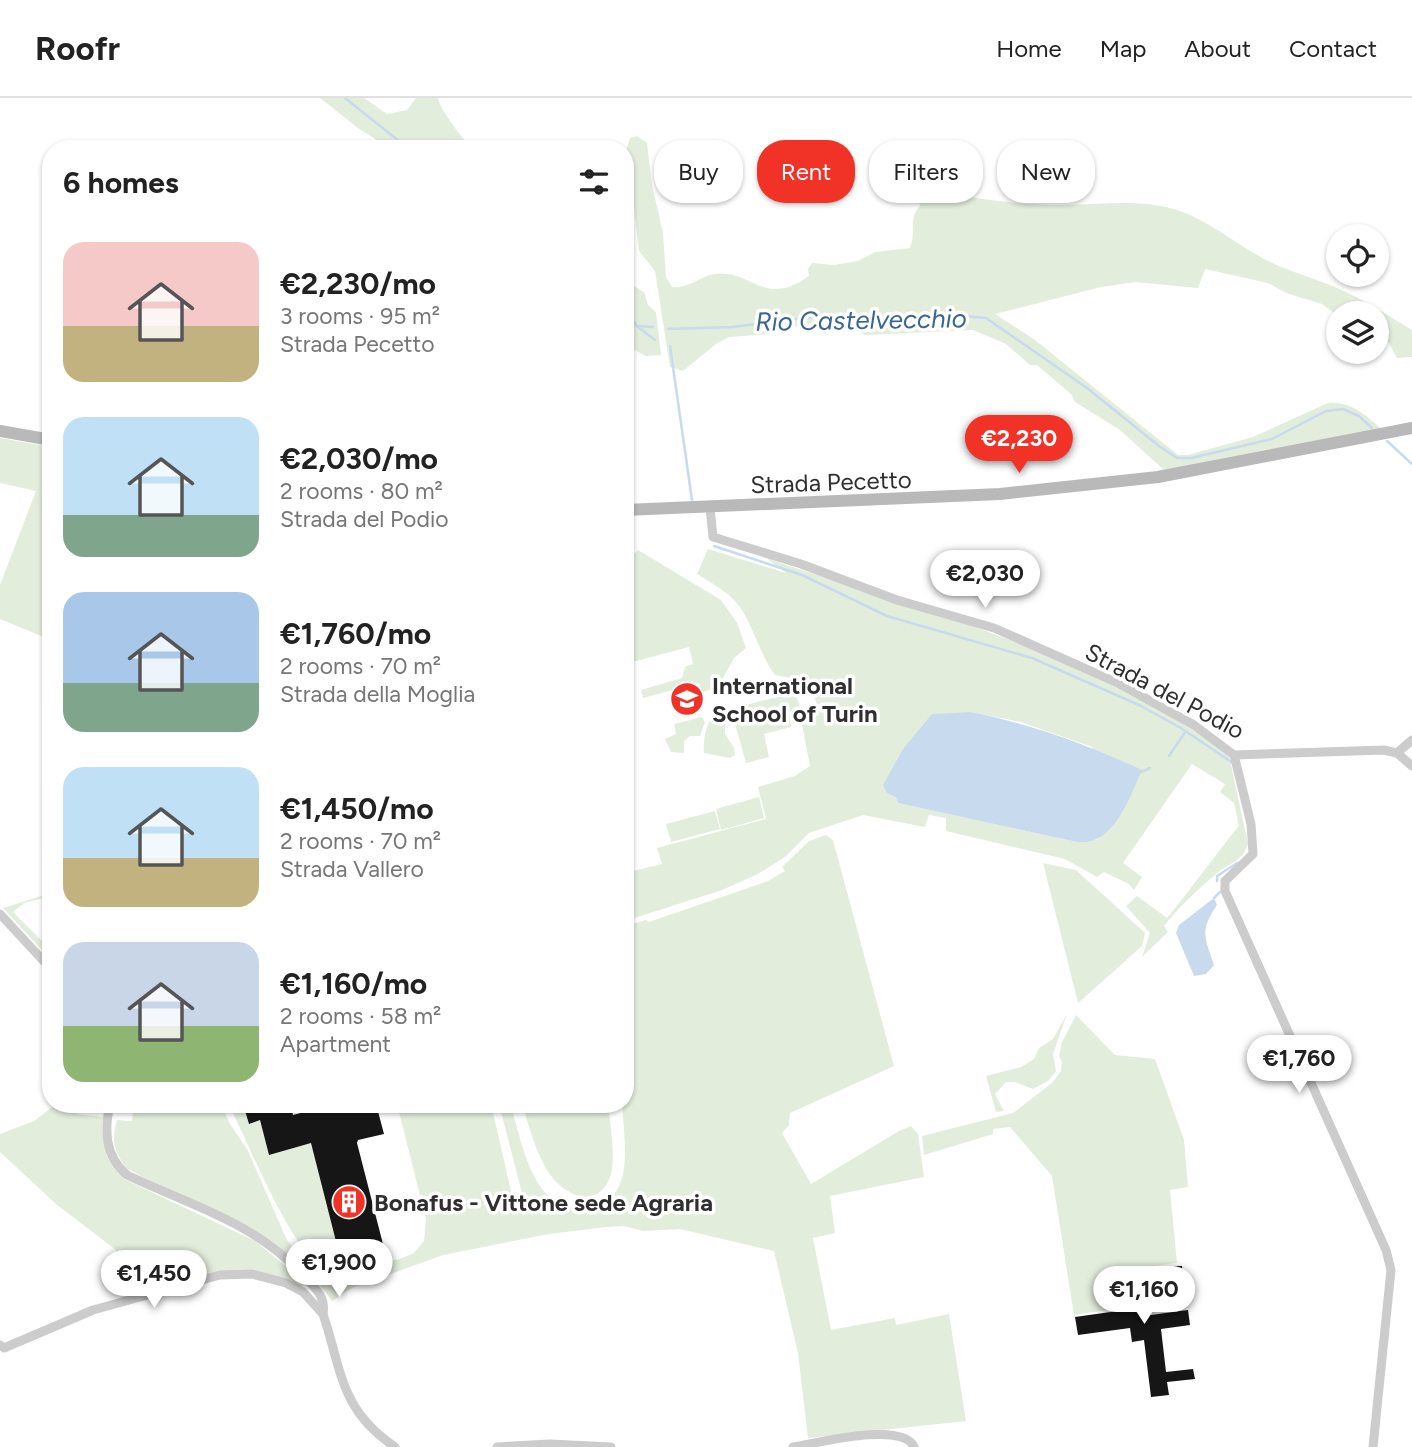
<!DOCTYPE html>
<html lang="en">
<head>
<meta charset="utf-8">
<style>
	:root { --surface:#fff; --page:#f6f6f6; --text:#222; --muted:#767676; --line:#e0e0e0; --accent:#f03227 }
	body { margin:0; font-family:Figtree,sans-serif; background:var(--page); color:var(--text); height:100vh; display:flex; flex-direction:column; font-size:26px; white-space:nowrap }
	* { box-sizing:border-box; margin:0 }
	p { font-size:23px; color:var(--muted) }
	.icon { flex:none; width:38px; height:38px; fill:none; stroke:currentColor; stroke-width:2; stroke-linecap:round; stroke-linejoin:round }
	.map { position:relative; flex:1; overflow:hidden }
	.panel { position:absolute; left:42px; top:42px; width:592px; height:973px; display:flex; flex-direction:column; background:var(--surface); border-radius:28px; box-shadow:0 2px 5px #0004 }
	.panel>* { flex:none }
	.banner { position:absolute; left:654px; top:42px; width:651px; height:63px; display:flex; gap:14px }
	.fabs { position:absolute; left:1326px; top:126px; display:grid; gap:14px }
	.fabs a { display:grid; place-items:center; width:63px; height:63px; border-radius:50%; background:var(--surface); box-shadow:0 2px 5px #0004; font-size:35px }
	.price { position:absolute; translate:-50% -60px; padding:0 16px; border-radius:24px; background:#fff; color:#222; font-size:23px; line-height:46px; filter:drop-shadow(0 2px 4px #0008) }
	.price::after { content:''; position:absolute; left:50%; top:42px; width:21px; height:16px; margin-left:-10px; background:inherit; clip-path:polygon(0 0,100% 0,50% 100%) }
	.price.selected { background:var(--accent); color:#fff }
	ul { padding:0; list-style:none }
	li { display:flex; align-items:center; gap:21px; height:175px; padding:0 21px }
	li span { display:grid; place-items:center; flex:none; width:196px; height:140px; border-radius:21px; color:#555 }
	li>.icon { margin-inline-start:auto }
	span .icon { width:84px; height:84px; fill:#fffc; stroke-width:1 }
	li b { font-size:30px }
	h2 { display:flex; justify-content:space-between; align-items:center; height:84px; padding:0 21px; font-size:30px }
	.tag { padding:0 24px; border-radius:28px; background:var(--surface); box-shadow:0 2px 5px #0004; font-size:24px; line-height:63px }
	.tag.selected { background:var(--accent); color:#fff }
	header { display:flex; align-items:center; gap:42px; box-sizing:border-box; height:98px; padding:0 35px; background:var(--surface); border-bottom:2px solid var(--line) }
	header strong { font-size:33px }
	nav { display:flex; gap:38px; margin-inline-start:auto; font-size:24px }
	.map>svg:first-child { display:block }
	.green { fill:#e3eddc; fill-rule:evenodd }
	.water { fill:#c7daee }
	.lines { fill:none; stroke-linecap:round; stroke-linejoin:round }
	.stream { stroke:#c7daee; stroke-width:2.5 }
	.building { fill:#161616 }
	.street { stroke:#ccc; stroke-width:9 }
	.secondary { stroke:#b9b9b9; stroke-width:12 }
	.labels { text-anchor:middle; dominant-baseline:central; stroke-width:7; stroke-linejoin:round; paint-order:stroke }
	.street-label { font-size:24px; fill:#2f2f2f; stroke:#fff }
	.poi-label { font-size:24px; font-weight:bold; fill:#2f2f2f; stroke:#fff; text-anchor:start }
	.water-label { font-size:26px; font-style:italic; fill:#376596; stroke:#fff }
</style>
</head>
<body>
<header>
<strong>Roofr</strong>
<nav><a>Home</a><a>Map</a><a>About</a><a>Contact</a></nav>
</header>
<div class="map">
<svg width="1412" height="1349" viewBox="0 0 1412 1349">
	<rect width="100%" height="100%" fill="#fff"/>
	<!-- green -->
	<g class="green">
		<path d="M320,0H364L387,16L407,12L416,0H438C440,12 463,41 472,51H391L358,30Z"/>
		<path d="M637,38L647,45L652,87L663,135L666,179L672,189C688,191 699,179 714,176C751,170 764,211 809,178L808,171L812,165L834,167L858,163L875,154L910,150C917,133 908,120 920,108L916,88C961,99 1007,106 1053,107C1091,108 1133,100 1170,110C1206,119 1236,147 1268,163C1295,176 1325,183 1352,197C1373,207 1392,220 1412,232V259L1397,260L1383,234L1377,233V215H1339V219L1322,206L1286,195L1268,185L1205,171L1198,190L1135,184L1101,189L995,216L1035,242L1178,357H1188L1253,339L1328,305C1350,302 1367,318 1383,332L1164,372L1120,332L1075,304L1071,296L1037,267H1030L1006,246L973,232L865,237L854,231L792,228L772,236L729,239L716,246L683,273L670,269L655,173L639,153L627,50L630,40Z"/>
		<path d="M625,183L644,194L648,207L656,214L661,257L646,258L631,250L625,251Z"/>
		<path d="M0,340L51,349V542L0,521V487L36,393L0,385Z"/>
		<path d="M708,451L786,475L766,460C923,514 1095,555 1229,657L1248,746C1242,764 1229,765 1216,776C1197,792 1179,809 1164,828L1168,834L1142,859L1150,835L1126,808L1137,798L1167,820C1192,790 1214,758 1239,728L1234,705L1220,694L1225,686L1192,666L1123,765L1142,779L1134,792L1129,786L1104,774L1097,779L1065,761L946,733V720L929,717L925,729L863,717L809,735L785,759L758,776L722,792L625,823V775L662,766L657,750L766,721L758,689L795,678L810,668L800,616L816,605L812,584L775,577C758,554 751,519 734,502C724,492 710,484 697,476ZM971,614L1021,624L1092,649L1098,741L1077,744L898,705L897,699Z"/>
		<path d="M638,452L721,502L737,525L746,550L734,560L723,580L724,588L702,594L699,585L643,600L641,592L682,580L685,569L693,566L689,549L625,566V547L629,546L625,534V465Z"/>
		<path d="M795,594L800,609L789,614L791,629L764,636L769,659L746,665L731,611Z"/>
		<path d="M718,613L725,615V636L734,650L735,657L730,660L704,655C703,642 706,621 718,613Z"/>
		<path d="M702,619L705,624L700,638H690L684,643V655L671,654L665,641L676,636L674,626Z"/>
		<path d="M759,699L764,720L721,732L716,711Z"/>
		<path d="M715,713L720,731L671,744L666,726Z"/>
		<path d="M826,737L833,742L894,968L790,1015L789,1027L782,1035L811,1086L899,1033L911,1028L918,1036L924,1079L830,1098L835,1135L813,1140L831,1232L895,1220L896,1227L949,1216L966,1323L808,1340L798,1255L774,1153L680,1131L643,1133L624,1128L606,1129L549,1136L443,1157L352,1190L332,1203C278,1127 202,1112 126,1070C114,1053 111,1043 117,1022L132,1023L134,1006H162L167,1009L172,1006H221L230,1026L247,1051L287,1142L309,1169L333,1179H343L402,1160L414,1155L424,1143L426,1121L398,1010L417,1006H491L514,1106L524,1103L499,1006H510C519,1033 525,1069 543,1092C551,1102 568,1110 581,1110C638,1110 624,1044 622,1006H625V828L646,822L649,824L768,783L785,773L782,769L809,743Z"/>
		<path d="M1043,765L1076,772L1145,835L1142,848L1078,905Z"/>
		<path d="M51,795V798L24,805L13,814L51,852V862L3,810Z"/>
		<path d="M1067,916L1053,956L1056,973L1048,983L1033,991L1015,984H1006L995,996L1004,1013L996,1014L986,978L1021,969L1034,961L1039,950L1053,941Z"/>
		<path d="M1076,917L1115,957L1155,961L1184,1042L1188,1089L1170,1092L1177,1165L1123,1172L1128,1209L1074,1217L1052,1078L1010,1029L993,1031V1036L924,1057L922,1038L1013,1015L1052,985L1061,973L1062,964L1059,958L1062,944Z"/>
		<path d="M56,1006H73L77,1016L103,1019L102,1032L108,1060L124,1081L255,1143L304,1183L301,1190L254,1174L181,1180L115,1159L116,1152L56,1106L0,1054V1036L34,1023Z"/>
		<path d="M522,1006H608C610,1024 616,1060 611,1076C599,1115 562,1097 547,1072C535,1052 529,1028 522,1006Z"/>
		<path d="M244,1009L249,1026L260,1022L269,1057L315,1044L384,1150L386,1158C367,1165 342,1177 323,1169C293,1155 252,1053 235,1020L232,1012Z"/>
	</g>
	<!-- water -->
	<g class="water">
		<path d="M971,614C1031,626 1086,646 1142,672C1130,698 1114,749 1077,744L898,705L896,699L887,695L883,687L903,651L932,616Z"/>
		<path d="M1214,800L1217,807C1199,833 1205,839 1214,867L1206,876L1194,878L1176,835L1179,827Z"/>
	</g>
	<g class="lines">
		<!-- stream -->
		<g class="stream">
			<path d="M345,0L409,51"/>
			<path d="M625,211L637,228L653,229"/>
			<path d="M638,229L655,242"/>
			<path d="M668,231L732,229L813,219L880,226L939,216L986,220L1087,290L1159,348L1177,360H1191L1272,341L1326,313L1343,311L1359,318L1372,330"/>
			<path d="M670,248L692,402"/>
			<path d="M1387,343L1412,366"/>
			<path d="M714,448L802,477L887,518L1032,560L1139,607L1181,630L1233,665"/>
			<path d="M1169,658L1186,633"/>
			<path d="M1141,674L1150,670"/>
			<path d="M1217,783V778L1237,765"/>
			<path d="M1214,800L1220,794"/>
		</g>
	</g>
	<!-- building -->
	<g class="building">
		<path d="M243,1006H290L293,1017L336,1006H376L384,1036L358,1042L357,1045L384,1150L340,1159L311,1045L269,1057L260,1022L249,1026Z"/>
		<path d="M1177,1168H1182L1183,1179L1147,1184L1151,1217L1188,1212L1190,1227L1161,1231L1166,1274L1193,1271L1195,1281L1167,1284L1169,1297L1151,1299L1144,1242L1132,1244L1130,1230L1078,1237L1075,1219L1132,1211L1127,1175Z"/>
	</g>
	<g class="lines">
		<!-- street -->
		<g class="street">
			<path d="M710,410L713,439L801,466L897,502L994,530L1118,585L1194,627L1234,657L1384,652L1397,655L1412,668"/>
			<path d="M1397,655L1412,642"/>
			<path d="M1234,657L1251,726L1253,756L1225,783V793L1386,1152L1391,1172L1373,1349"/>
			<path d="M0,816L51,871"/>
			<path d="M110,1006C104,1033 105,1058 127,1077C192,1108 255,1124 305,1179C316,1191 326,1199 323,1216C342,1273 340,1312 395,1349"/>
			<path d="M0,1247L4,1250L93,1212L220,1177L252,1176L286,1185L303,1194L323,1216"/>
			<path d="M497,1349L550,1346L611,1349"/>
			<path d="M793,1349C817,1345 903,1323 914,1349"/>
		</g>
		<!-- secondary -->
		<g class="secondary">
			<path d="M0,333L51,342"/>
			<path d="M625,412L1000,396L1158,379L1412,330"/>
		</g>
	</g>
	<!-- icons -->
	<defs>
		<g id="school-disc" transform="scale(1.75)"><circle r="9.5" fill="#f03227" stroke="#fff"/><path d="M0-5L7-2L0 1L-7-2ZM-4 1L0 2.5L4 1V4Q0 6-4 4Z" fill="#fff"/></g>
		<g id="building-disc" transform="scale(1.75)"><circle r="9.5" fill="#f03227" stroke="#fff"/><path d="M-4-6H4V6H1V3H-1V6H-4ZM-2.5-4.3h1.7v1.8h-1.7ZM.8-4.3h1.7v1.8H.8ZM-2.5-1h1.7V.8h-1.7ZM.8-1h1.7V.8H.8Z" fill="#fff"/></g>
	</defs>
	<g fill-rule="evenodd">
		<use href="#school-disc" x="687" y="601"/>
		<use href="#building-disc" x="349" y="1104"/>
	</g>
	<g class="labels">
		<!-- street labels -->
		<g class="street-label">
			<text transform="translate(831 384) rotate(-2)">Strada Pecetto</text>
			<text transform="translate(1165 593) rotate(28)">Strada del Podio</text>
		</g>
		<!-- poi labels -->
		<g class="poi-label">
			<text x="712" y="587">International<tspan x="712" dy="28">School of Turin</tspan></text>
			<text x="374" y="1104">Bonafus - Vittone sede Agraria</text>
		</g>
		<!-- water labels -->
		<g class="water-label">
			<text transform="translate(861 222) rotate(-1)">Rio Castelvecchio</text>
		</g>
	</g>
</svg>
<div class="fabs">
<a><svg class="icon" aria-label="locate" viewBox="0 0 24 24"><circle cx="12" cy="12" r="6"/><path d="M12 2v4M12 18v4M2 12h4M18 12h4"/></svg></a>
<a><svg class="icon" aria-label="layers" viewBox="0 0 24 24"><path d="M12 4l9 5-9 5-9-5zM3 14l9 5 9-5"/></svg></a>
</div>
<b class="price selected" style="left:1019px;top:377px">€2,230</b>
<b class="price" style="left:985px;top:512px">€2,030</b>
<b class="price" style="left:1299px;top:997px">€1,760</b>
<b class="price" style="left:339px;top:1201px">€1,900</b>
<b class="price" style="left:154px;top:1212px">€1,450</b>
<b class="price" style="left:1144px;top:1228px">€1,160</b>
<div class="banner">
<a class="tag">Buy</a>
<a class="tag selected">Rent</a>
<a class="tag">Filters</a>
<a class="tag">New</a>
</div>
<section class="panel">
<h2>6 homes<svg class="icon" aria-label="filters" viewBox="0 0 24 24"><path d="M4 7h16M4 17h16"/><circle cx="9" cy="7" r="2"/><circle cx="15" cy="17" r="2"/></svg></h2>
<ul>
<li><span style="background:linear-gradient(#f6c9c9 60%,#c2b280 0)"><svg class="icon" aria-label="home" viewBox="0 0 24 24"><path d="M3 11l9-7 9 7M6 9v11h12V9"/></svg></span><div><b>€2,230/mo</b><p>3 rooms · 95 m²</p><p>Strada Pecetto</p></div></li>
<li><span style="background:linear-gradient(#bfe0f5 70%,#7fa58c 0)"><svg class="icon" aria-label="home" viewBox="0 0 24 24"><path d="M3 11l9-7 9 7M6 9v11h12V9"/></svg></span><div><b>€2,030/mo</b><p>2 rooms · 80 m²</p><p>Strada del Podio</p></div></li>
<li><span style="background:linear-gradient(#a9c7e8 65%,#7fa58c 0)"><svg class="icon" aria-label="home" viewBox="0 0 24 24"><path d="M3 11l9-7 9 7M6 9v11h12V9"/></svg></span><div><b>€1,760/mo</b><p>2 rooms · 70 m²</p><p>Strada della Moglia</p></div></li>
<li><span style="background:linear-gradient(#bfe0f5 65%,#c2b280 0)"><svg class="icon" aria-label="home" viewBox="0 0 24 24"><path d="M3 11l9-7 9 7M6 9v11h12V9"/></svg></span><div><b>€1,450/mo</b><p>2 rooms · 70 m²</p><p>Strada Vallero</p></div></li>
<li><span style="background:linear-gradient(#c9d6e8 60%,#8fb573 0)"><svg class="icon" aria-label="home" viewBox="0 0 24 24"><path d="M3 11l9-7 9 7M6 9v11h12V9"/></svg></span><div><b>€1,160/mo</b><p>2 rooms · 58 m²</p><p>Apartment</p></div></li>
</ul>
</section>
</div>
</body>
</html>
